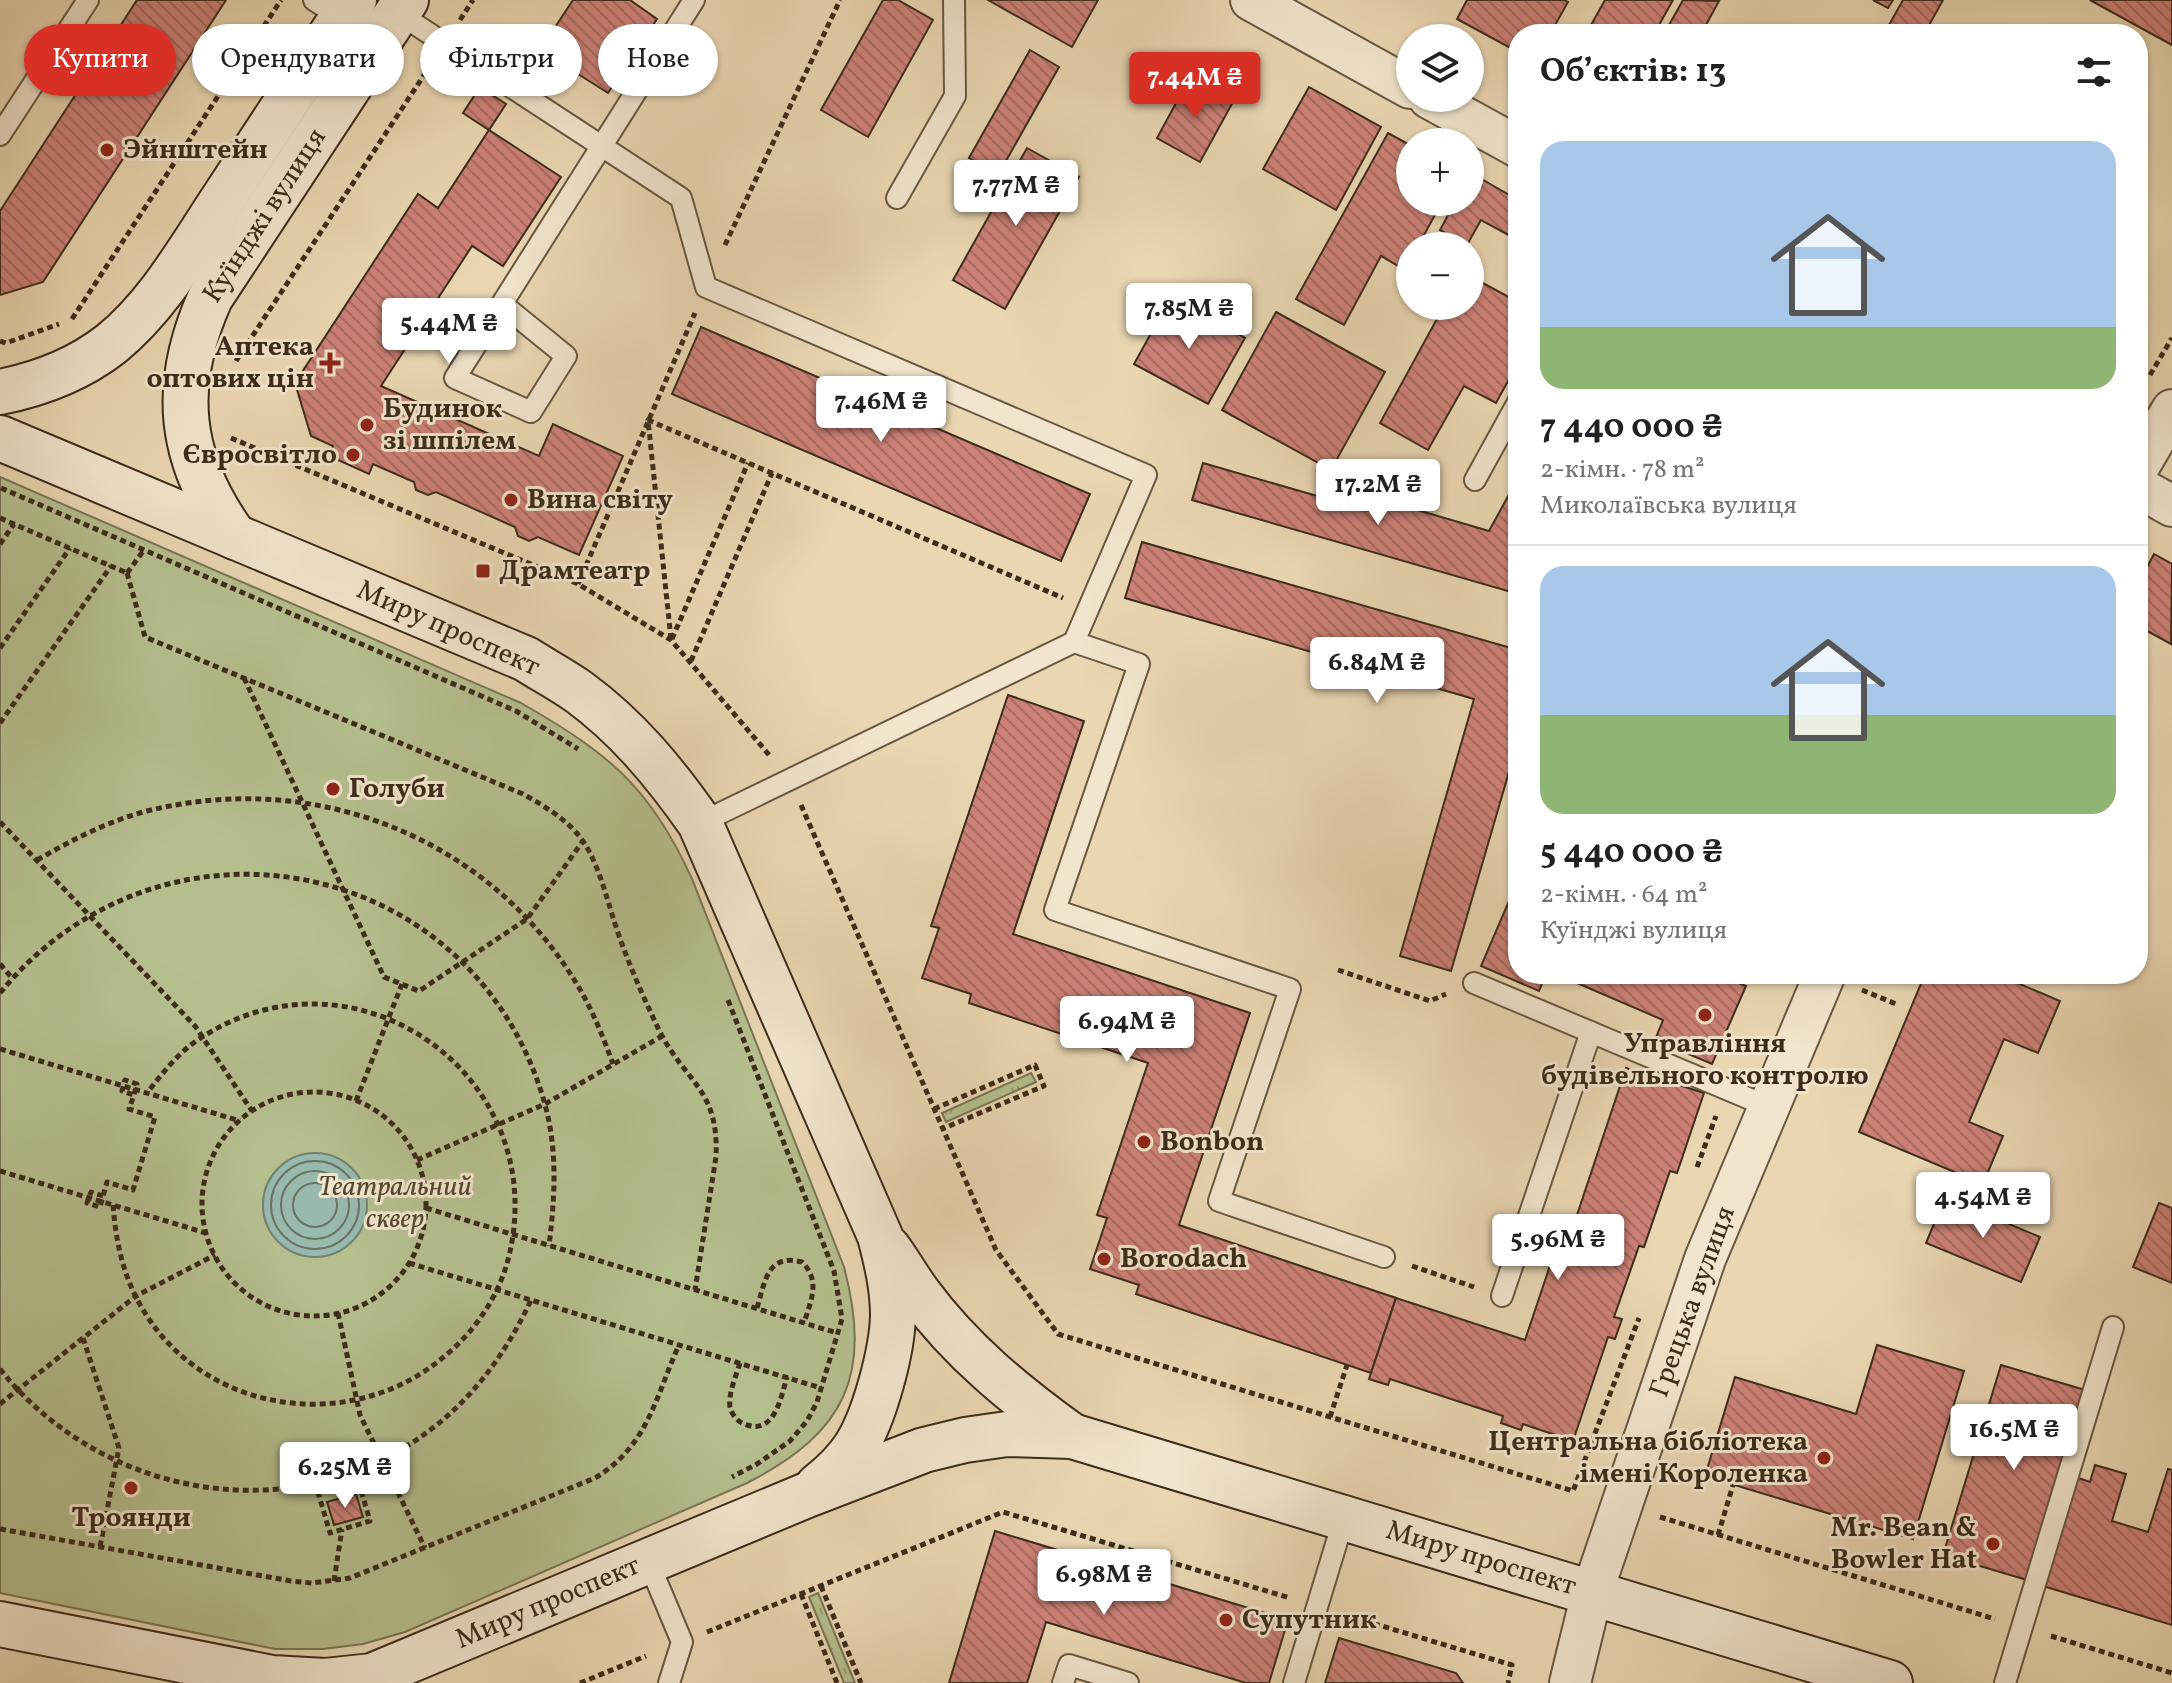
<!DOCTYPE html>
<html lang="uk">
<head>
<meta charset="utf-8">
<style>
	:root { --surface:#fff; --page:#f2f2f2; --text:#202124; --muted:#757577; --line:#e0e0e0; --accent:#d93025 }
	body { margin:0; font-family:Vollkorn,serif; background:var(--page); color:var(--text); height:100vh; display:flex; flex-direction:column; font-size:30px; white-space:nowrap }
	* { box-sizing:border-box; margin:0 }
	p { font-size:26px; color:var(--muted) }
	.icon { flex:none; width:44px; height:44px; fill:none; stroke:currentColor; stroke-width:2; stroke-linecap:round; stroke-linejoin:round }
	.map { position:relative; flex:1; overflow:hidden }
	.panel { position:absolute; left:1508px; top:24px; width:640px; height:960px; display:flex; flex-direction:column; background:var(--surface); border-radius:32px; box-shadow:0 2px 6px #0004 }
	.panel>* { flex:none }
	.banner { position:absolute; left:24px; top:24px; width:760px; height:72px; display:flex; gap:16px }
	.buttons { position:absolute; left:1396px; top:24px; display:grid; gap:16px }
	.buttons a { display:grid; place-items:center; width:88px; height:88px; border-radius:50%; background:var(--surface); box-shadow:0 2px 6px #0004; font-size:40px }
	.price { position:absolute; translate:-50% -68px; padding:0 18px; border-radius:8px; background:#fff; color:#222; font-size:26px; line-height:52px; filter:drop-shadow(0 2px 4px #0008) }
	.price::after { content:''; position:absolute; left:50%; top:48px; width:24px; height:18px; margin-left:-12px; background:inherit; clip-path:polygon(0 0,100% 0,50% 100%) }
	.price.current { background:var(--accent); color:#fff }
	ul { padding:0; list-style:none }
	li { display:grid; align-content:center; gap:16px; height:424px; padding:0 32px }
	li+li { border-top:2px solid var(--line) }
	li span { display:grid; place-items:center; height:248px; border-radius:24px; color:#555 }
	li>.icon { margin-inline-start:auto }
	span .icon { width:144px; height:144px; fill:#fffc; stroke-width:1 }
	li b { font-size:34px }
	h2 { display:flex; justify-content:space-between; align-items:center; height:96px; padding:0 32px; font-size:34px }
	.tag { padding:0 28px; border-radius:36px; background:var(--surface); box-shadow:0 2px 6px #0004; font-size:28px; line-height:72px }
	.tag.current { background:var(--accent); color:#fff }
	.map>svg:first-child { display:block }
	.grass { fill:url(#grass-tufts); stroke:#787654; stroke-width:2 }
	.park { fill:#b5bf8e; stroke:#787654; stroke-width:2 }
	.water { fill:#98b9ae; stroke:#738173; stroke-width:2 }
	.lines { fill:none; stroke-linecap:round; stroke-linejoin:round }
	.shore { stroke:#6a7264; stroke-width:2 }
	.building { fill:url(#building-back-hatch); stroke:#3c2c1b; stroke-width:2 }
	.service-casing { stroke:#685741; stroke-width:24 }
	.minor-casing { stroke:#685741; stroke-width:44 }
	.secondary-casing { stroke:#3c2c1b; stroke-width:48 }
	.path { stroke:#3c2c1b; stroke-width:5; stroke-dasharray:6 4; stroke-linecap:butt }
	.service { stroke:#f1e5cd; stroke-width:20 }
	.minor { stroke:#f1e5cd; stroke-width:40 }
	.secondary { stroke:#f1e5cd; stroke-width:44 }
	.poi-dot { fill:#8f2418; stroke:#f1e5cd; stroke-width:3 }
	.labels { text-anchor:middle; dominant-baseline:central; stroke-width:6; stroke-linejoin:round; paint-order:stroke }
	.poi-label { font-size:28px; font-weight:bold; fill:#3c2c1b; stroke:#f1e5cd; text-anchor:start }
	.street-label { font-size:28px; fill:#3c2c1b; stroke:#f1e5cd }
	.park-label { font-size:28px; font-style:italic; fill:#544932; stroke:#f1e5cd }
</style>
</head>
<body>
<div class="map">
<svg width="2172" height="1683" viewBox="0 0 2172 1683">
	<defs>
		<pattern id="grass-tufts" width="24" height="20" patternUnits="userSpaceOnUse" patternTransform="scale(2)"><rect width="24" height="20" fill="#b5bf8e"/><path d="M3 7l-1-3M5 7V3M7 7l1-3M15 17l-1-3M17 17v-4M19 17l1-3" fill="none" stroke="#949b73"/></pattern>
		<pattern id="building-back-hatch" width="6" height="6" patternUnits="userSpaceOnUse" patternTransform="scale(2)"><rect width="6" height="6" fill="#cd8278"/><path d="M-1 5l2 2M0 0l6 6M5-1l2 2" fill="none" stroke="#a86b62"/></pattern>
	</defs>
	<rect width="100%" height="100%" fill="#ead7b2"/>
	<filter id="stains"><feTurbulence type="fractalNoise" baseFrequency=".0025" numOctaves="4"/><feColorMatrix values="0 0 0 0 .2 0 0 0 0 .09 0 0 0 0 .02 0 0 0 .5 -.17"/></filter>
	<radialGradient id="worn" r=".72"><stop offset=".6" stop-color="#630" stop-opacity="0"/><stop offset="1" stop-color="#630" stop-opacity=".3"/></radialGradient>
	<!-- grass -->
	<g class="grass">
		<path d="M1031,1073L1036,1082L946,1122L942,1113Z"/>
		<path d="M818,1593L855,1683H844L809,1597Z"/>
	</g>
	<!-- park -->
	<path class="park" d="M0,477L521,703C608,753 650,786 692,879L844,1267C872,1374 847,1432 747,1483L405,1632L363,1644L323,1649H275L0,1593Z"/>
	<!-- water -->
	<circle class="water" cx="315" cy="1205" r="52"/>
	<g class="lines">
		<!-- shore -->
		<g class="shore">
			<circle cx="315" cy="1205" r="44"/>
			<circle cx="315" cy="1205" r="34"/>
			<circle cx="315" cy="1205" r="22"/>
		</g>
	</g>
	<!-- building -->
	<g class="building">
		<path d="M137,0H226L43,282L0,295V211Z"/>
		<path d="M573,0H630L657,19L608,93L540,50Z"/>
		<path d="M883,0H898L933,20L868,137L821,110Z"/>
		<path d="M988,0H1098L1072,47Z"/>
		<path d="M1467,0H1564L1568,2L1550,34H1518V52L1457,19Z"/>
		<path d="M1605,0H1673L1654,34H1586Z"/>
		<path d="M1683,0L1719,1L1701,34H1664Z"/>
		<path d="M1873,0H1893L1888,8Z"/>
		<path d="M1903,0H1943L1928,27L1941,34H1884Z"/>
		<path d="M2090,0H2172V45Z"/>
		<path d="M514,32L540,50L523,76L497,58Z"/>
		<path d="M1030,50L1059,67L998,175L969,158Z"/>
		<path d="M1189,79L1233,102L1200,162L1157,138Z"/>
		<path d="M480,87L506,104L489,130L463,113Z"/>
		<path d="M1309,87L1381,127L1336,210L1263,169Z"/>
		<path d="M489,130L561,177L503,266L472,246L381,386L539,456L553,424L623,456L579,555L538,537L529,541L518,536L515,527L436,492L428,495L416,490L414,482L373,464L369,474L329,456L333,446L311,436L295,383L418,194L438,208Z"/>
		<path d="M1388,133L1410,145V202H1442L1418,246H1410V260L1405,270L1381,256L1344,325L1296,299Z"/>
		<path d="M1027,148L1079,177L1005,309L953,280Z"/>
		<path d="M1471,173L1518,200L1516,239L1481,220L1467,245L1440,230L1455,202H1470Z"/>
		<path d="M1470,276L1518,302V363L1496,403L1464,386L1428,450L1380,423L1444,306H1470Z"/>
		<path d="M1171,297L1245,338L1208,404L1134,364Z"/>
		<path d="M1276,312L1385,372L1331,470L1222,410Z"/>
		<path d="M701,327L1090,494L1061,561L672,394Z"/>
		<path d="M1203,463L1376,513L1380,499L1489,531L1518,478V594L1192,500Z"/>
		<path d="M1142,542L1518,650V741L1451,971L1400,956L1474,699L1125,598Z"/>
		<path d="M2154,554L2172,564L2171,644L2138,626V584Z"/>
		<path d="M1008,695L1084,721L1013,934L1250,1013L1179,1225L1396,1298L1371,1373L1136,1294L1139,1285L1090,1269L1107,1218L1097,1215L1148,1063L969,1003L971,994L922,978L939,928L931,926Z"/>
		<path d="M1515,887L1518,889V974H1546L1539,991L1481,966Z"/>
		<path d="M1556,974H1718L1746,986L1712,1064L1655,1040L1663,1020Z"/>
		<path d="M1925,974H1996L2060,1001L2038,1053L2004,1039L1969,1122L2003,1136L1983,1184L1859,1132Z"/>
		<path d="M1626,1068L1704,1093L1677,1173L1670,1171L1644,1247L1639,1246L1614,1317L1622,1319L1615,1339L1608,1337L1573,1441L1523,1424L1521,1430L1501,1423L1503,1416L1390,1379L1388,1385L1369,1379L1396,1298L1525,1340L1565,1221L1574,1224Z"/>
		<path d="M1945,1197L2040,1237L2021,1282L1926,1243Z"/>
		<path d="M2159,1203L2172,1208V1283L2133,1267Z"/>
		<path d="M1877,1345L1964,1371L1913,1539L1705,1476L1735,1377L1856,1414Z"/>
		<path d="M2001,1365L2085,1390L2027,1580L1943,1555Z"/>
		<path d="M2095,1465L2126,1474L2112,1521L2148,1532L2168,1469L2172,1470V1625L2043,1586L2076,1477L2090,1482Z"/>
		<path d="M356,1494L363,1517L334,1525L327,1502Z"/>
		<path d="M995,1531L1288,1620L1269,1683H1246L1046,1622L1027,1683H949Z"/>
		<path d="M1339,1638L1456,1673L1463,1683H1325Z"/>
	</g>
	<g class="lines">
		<!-- service casing -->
		<g class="service-casing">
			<g id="service">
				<path d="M314,0L342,18"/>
				<path d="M398,13L681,198L706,287L1146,475L1074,642L700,823"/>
				<path d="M0,135L88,0"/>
				<path d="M897,198L955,96L954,0"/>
				<path d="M502,304L566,356L531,412L455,378L694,0"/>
				<path d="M1475,480L1518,402"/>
				<path d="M1074,642L1139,664L1055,910L1290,989L1219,1201L1384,1257"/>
				<path d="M1474,983L1769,1107"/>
				<path d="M1502,1296L1591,1032"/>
				<path d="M648,1561L682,1642L669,1683"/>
				<path d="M1063,1683L1069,1665L1128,1683"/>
				<path d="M1294,1683L1344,1518"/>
				<path d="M2005,1683L2113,1327"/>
			</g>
		</g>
		<!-- minor casing -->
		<g class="minor-casing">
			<g id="minor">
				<path d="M1251,0L1410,88"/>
				<path d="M1429,98L1518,147"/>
				<path d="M2138,468L2172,410"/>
				<path d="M2138,487L2172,506"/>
				<path d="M1570,1683L1592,1593L1705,1259L1825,974"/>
			</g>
		</g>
		<!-- secondary casing -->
		<g class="secondary-casing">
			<g id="secondary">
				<path d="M0,392C40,384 79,369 111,344C159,305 189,250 223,199C266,133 310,66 354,0"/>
				<path d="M0,438L526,659C543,670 562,680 579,692C628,728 665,773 700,823L880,1236C887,1263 893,1288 893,1316C892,1351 875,1416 856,1446C846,1462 833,1474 818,1486"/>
				<path d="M235,537C178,459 171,386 210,298L406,0"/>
				<path d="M888,1248C899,1263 908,1279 919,1294C961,1351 1015,1395 1072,1436"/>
				<path d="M0,1624L272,1678L325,1681L372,1676L807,1495L924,1450L965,1440L1007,1434L1072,1436L1890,1683"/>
			</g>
		</g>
		<!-- path -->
		<g class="path">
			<path d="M460,20L473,0"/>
			<path d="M725,245L840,0"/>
			<path d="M72,319L281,0"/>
			<path d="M0,341L6,343L59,324"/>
			<path d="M236,361L428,69"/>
			<path d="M2150,375L2172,338"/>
			<path d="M231,438L578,584L671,640L770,756"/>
			<path d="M1,488L516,711L578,749"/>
			<path d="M0,518L127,573"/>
			<path d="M0,544L14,524"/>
			<path d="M127,573L145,637L523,794C546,807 570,821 585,844C601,871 607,900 617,930C629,965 644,999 660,1032C687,1084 719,1089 716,1157L695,1290"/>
			<path d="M127,573L144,550"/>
			<path d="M578,584L695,313"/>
			<path d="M671,639L648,420L1063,598"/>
			<path d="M672,639L748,463"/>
			<path d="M0,648L70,548"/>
			<path d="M691,661L772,473"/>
			<path d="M244,678L384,977L419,991L527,919L583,841"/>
			<path d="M0,723L111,566"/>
			<path d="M801,805L996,1250L1058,1334L1573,1491L1639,1318"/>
			<path d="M0,822L195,1026L252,1111"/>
			<path d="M37,860C72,840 108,821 147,811C315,769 489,837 578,986C593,1011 603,1037 613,1064"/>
			<path d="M0,964L12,978"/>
			<path d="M1338,970L1430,1001L1446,994"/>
			<path d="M1862,990L1896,1004"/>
			<path d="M0,993C162,795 472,854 544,1101C558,1149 555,1197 549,1246"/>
			<path d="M728,1000L834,1271L842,1319L817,1402L807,1421L790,1441L757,1464L732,1477"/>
			<path d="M0,1049L240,1121"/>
			<circle cx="314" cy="1204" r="112"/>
			<path d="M356,1101L402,984"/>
			<path d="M934,1109L1035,1065L1044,1086L942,1129"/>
			<path d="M417,1160L545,1104L662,1036"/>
			<path d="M1697,1167L1716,1116"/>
			<path d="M0,1171L206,1233"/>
			<path d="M103,1196L91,1192L87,1203L100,1207L107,1182L133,1190L155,1117L129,1109C132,1101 135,1092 137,1084L125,1080L122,1091L134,1095"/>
			<path d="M113,1205C116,1242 123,1276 142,1308C205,1416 354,1435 446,1355C475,1331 498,1297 508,1260C556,1074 349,931 192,1044C175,1057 161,1075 147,1093"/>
			<path d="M426,1208L837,1333"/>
			<path d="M409,1263L821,1388"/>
			<path d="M1412,1266L1474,1287"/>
			<path d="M757,1308C765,1282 767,1253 802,1262C821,1281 811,1300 804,1323"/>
			<path d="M338,1313L360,1415L425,1548"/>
			<path d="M83,1338L119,1448L100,1547"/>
			<path d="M740,1363C736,1376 728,1394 730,1407C732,1416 739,1423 747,1425C775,1434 781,1397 787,1377"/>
			<path d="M0,1369C108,1505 311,1534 445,1418C483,1385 510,1345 531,1300"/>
			<path d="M0,1404L136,1296L215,1255"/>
			<path d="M1330,1417L1347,1365"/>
			<path d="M315,1482L330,1533L370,1521L355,1470"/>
			<path d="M1660,1517L1995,1619"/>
			<path d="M0,1529L291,1581L312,1583L350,1578L595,1478C648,1446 655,1398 679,1345"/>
			<path d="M1718,1535L1733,1485"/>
			<path d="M334,1581L342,1529"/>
			<path d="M821,1586L861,1683"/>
			<path d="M801,1594L837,1683"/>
			<path d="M1345,1615L1512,1665L1508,1683"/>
			<path d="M707,1632L1003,1512L1290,1598"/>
			<path d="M2051,1636L2172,1673"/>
			<path d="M580,1683L646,1656"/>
		</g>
		<!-- service -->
		<use href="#service" class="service"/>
		<!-- minor -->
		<use href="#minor" class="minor"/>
		<!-- secondary -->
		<use href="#secondary" class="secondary"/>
	</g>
	<!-- markers -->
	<g class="poi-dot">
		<circle cx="107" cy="150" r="8"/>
		<path d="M326 351h8v8h8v8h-8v8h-8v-8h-8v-8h8z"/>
		<circle cx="367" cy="425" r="8"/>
		<circle cx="353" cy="455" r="8"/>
		<circle cx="511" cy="500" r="8"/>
		<rect x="475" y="563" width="16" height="16" rx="4"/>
		<circle cx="333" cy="789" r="8"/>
		<circle cx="1705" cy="1015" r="8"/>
		<circle cx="1144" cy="1142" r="8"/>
		<circle cx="1104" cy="1259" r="8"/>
		<circle cx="1824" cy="1458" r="8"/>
		<circle cx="131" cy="1488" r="8"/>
		<circle cx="1993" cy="1544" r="8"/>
		<circle cx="1226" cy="1620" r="8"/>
	</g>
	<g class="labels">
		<!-- poi labels -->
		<g class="poi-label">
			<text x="123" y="150">Эйнштейн</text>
			<text x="314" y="347" text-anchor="end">Аптека<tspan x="314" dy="32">оптових цін</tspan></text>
			<text x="383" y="409">Будинок<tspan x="383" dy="32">зі шпілем</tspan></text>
			<text x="337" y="455" text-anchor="end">Євросвітло</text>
			<text x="527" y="500">Вина світу</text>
			<text x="499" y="571">Драмтеатр</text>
			<text x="349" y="789">Голуби</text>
			<text x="1705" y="1044" text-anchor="middle">Управління<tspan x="1705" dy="32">будівельного контролю</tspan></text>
			<text x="1160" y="1142">Bonbon</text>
			<text x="1120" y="1259">Borodach</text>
			<text x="1808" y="1442" text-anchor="end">Центральна бібліотека<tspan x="1808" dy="32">імені Короленка</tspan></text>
			<text x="131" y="1518" text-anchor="middle">Троянди</text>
			<text x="1977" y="1528" text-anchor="end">Mr. Bean &amp;<tspan x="1977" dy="32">Bowler Hat</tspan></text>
			<text x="1242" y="1620">Супутник</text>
		</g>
		<!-- street labels -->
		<g class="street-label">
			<text transform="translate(265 216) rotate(-57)">Куїнджі вулиця</text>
			<text transform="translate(448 629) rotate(24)">Миру проспект</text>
			<text transform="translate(1693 1302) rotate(-70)">Грецька вулиця</text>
			<text transform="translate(1481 1559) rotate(17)">Миру проспект</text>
			<text transform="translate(548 1603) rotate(-23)">Миру проспект</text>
		</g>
		<!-- park labels -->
		<g class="park-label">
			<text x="395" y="1187">Театральний<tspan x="395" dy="32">сквер</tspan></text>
		</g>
	</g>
	<rect width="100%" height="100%" filter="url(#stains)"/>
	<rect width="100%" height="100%" fill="url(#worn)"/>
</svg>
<div class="buttons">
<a><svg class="icon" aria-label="layers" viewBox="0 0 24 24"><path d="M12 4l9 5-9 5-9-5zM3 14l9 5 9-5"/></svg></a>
<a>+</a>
<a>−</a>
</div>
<b class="price current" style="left:1195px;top:120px">7.44M ₴</b>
<b class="price" style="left:1016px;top:228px">7.77M ₴</b>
<b class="price" style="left:1189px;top:351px">7.85M ₴</b>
<b class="price" style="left:449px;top:366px">5.44M ₴</b>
<b class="price" style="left:881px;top:444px">7.46M ₴</b>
<b class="price" style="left:1378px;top:527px">17.2M ₴</b>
<b class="price" style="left:1377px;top:705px">6.84M ₴</b>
<b class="price" style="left:1127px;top:1064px">6.94M ₴</b>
<b class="price" style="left:1983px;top:1240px">4.54M ₴</b>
<b class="price" style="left:1558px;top:1282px">5.96M ₴</b>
<b class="price" style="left:2014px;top:1472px">16.5M ₴</b>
<b class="price" style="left:345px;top:1510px">6.25M ₴</b>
<b class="price" style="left:1104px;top:1617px">6.98M ₴</b>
<div class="banner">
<a class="tag current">Купити</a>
<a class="tag">Орендувати</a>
<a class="tag">Фільтри</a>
<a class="tag">Нове</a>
</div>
<section class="panel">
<h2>Об’єктів: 13<svg class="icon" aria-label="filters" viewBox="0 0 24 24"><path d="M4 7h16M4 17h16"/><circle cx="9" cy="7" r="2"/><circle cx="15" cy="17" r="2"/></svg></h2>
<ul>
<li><span style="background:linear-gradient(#a9c7e8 75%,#8fb573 0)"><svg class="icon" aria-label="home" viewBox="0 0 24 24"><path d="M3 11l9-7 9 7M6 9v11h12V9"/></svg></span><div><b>7 440 000 ₴</b><p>2-кімн. · 78 m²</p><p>Миколаївська вулиця</p></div></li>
<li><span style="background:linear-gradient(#a9c7e8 60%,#8fb573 0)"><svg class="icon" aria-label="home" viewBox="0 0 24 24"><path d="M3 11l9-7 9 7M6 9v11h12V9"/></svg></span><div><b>5 440 000 ₴</b><p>2-кімн. · 64 m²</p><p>Куїнджі вулиця</p></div></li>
</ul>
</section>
</div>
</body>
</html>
